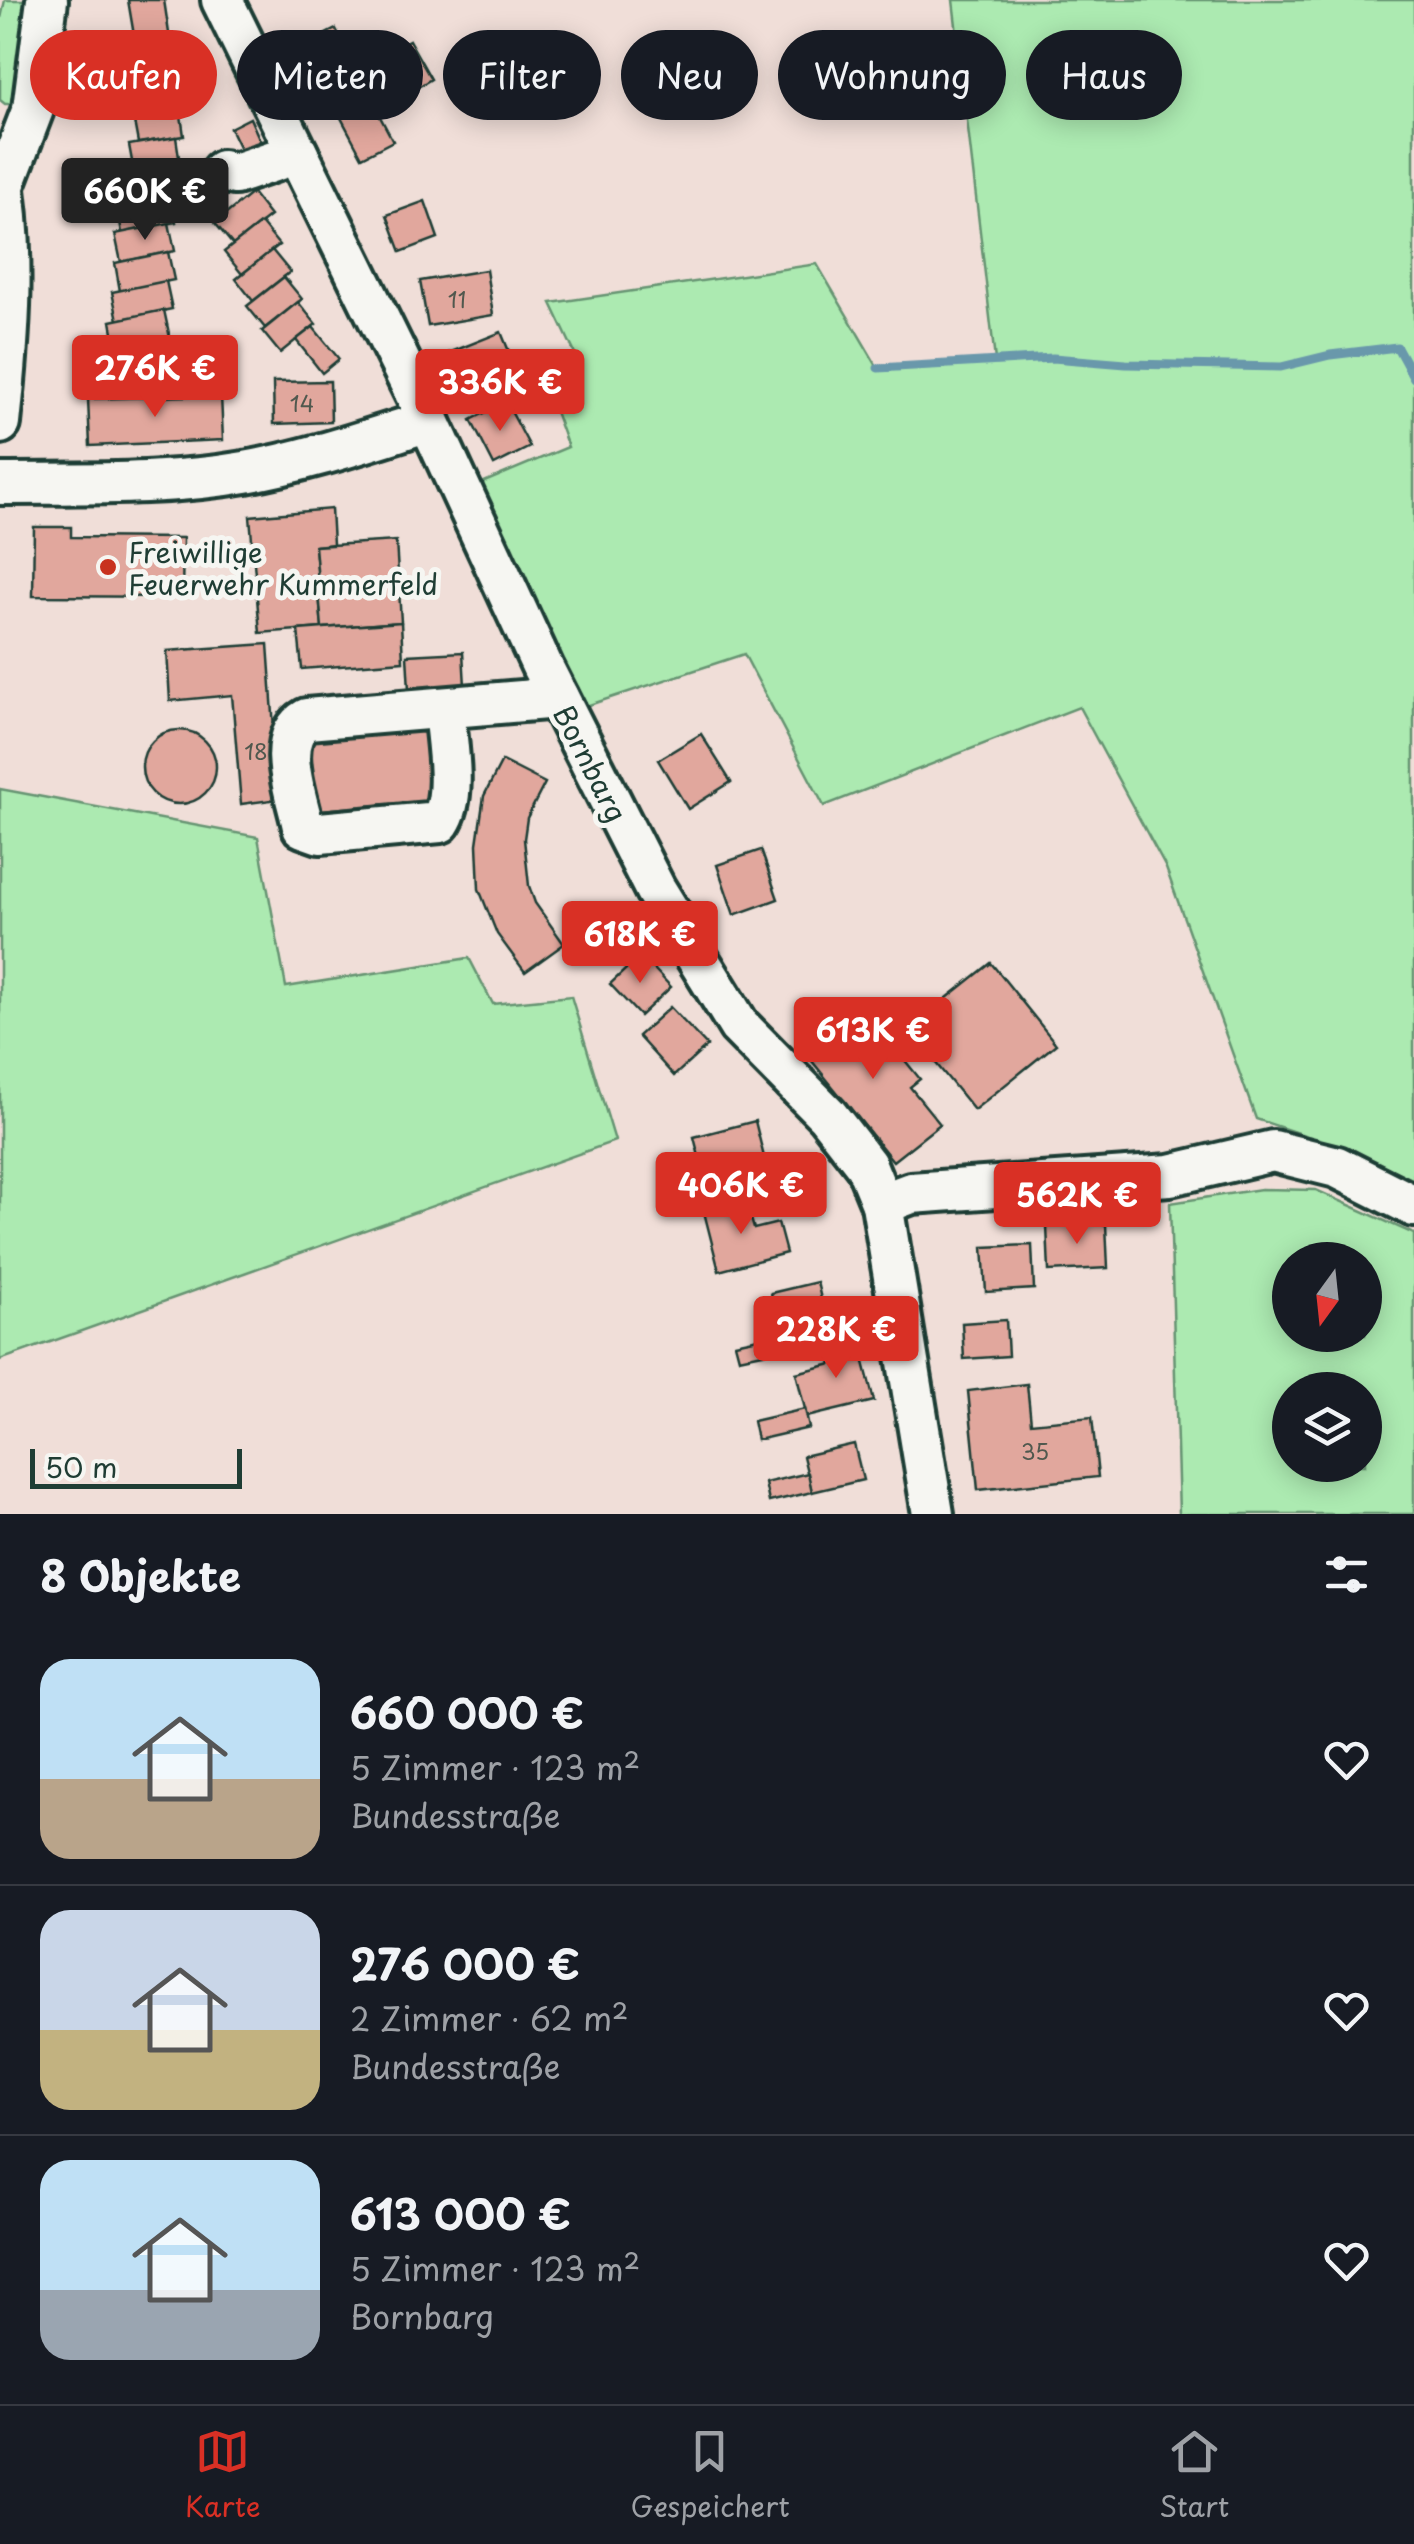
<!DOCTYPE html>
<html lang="de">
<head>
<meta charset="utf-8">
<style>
	:root { --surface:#171b24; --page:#242831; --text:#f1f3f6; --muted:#9ea1a6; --line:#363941; --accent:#d93025 }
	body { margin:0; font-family:"Playpen Sans",sans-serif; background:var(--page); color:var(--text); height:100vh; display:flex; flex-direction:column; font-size:38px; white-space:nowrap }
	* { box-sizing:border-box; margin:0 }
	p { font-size:32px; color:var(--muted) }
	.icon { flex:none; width:55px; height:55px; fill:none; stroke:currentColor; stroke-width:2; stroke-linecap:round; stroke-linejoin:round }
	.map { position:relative; height:1514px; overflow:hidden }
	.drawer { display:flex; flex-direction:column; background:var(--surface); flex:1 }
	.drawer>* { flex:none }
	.hud { position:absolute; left:30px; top:30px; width:1355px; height:90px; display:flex; gap:20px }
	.needle { width:65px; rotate:195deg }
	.fabs { position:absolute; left:1272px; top:1242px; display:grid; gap:20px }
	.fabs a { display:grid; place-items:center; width:110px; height:110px; border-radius:50%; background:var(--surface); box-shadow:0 5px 25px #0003; font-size:50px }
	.scale { position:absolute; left:30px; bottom:25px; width:212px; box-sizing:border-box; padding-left:10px; border:5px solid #1f3d34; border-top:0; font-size:28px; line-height:35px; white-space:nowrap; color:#1f3d34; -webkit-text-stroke:8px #f6f6f2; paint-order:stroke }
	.price { position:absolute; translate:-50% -85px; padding:0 22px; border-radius:10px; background:var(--accent); color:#fff; font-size:32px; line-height:65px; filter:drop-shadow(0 2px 5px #0008) }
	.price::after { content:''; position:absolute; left:50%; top:60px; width:30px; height:22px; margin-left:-15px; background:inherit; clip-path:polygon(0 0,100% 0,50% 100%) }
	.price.selected { background:#222; color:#fff }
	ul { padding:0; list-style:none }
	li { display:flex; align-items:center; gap:30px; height:250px; padding:0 40px }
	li+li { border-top:2px solid var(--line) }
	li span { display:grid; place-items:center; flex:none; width:280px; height:200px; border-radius:30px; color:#555 }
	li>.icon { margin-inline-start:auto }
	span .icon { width:120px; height:120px; fill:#fffc; stroke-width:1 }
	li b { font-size:42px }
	h2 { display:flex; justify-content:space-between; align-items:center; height:120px; padding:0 40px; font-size:42px }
	.pill { padding:0 35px; border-radius:45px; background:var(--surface); box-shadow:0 5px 25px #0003; font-size:35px; line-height:90px }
	.pill.selected { background:var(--accent); color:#fff }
	.dock { display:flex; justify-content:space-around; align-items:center; height:140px; border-top:2px solid var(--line); background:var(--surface); font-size:28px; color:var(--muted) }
	.dock a { display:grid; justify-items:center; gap:5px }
	.dock .selected { color:var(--accent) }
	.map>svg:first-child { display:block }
	.green { fill:#aceab1; stroke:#669472; stroke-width:2.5; fill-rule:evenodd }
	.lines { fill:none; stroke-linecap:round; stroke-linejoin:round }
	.stream { stroke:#6998ab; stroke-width:9 }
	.building { fill:#e1a79d; stroke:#1f3d34; stroke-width:2.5 }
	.minor-casing { stroke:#1f3d34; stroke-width:48 }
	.minor { stroke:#f6f6f2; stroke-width:40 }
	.poi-dot { fill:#c8321e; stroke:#f6f6f2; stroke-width:4 }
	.labels { text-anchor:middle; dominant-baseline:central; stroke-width:10; stroke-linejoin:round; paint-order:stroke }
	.number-label { font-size:22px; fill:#50584e }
	.poi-label { font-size:28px; fill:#1f3d34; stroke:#f6f6f2; text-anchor:start }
	.street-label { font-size:28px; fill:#1f3d34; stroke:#f6f6f2 }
</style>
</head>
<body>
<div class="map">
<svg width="1414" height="1514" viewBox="0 0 1414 1514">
	<rect width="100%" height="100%" fill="#f0ded8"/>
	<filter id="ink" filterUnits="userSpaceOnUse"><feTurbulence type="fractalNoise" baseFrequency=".01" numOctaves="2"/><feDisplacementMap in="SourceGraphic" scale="20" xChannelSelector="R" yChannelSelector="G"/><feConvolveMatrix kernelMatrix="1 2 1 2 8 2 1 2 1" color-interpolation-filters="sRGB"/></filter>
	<g filter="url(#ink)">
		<!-- green -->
		<g class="green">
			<path d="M5,0H25L24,59L16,104H5L0,100V23Z"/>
			<path d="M953,0H1414V1180L1352,1151L1256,1119L1166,868L1079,707L824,806L744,654L583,707L470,488L568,447L542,376L578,360L551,303L817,264L878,368L995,360Z"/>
			<path d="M0,789L258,837L286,987L469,958L493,1004L571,996L615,1141L0,1360Z"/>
			<path d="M1261,1189L1316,1190L1414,1234V1514H1179L1170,1203ZM1365,1260V1335H1290V1260ZM1365,1390V1465H1290V1390Z"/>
		</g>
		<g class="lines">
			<!-- stream -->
			<path class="stream" d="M878,368L1053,358L1126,364L1281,367L1330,355L1397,347L1414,378"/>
		</g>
		<!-- building -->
		<g class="building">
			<path d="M128,0H164L172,53L138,59Z"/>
			<path d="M336,29L361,77L324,95L300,47Z"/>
			<path d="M409,40L431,79L408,93L385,53Z"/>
			<path d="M184,50L189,78L142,86L138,59Z"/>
			<path d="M183,79L188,107L142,115L137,87Z"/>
			<path d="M369,96L393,141L362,157L338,112Z"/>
			<path d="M180,108L184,136L138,143L133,116Z"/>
			<path d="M250,118L267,156L248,165L230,128Z"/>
			<path d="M176,137L180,164L134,172L129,145Z"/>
			<path d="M252,193L270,216L233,245L215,223Z"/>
			<path d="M171,194L176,222L122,233L117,205Z"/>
			<path d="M425,201L438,238L401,252L387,215Z"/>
			<path d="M169,223L175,251L121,262L115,234Z"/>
			<path d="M261,223L279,245L242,274L224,252Z"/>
			<path d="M272,250L290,272L253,301L236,279Z"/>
			<path d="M168,252L174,280L120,291L115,263Z"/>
			<path d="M486,270L493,315L428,326L420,281Z"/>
			<path d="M284,277L302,299L265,328L247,306Z"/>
			<path d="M166,281L172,309L118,320L112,292Z"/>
			<path d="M298,302L316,324L280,353L262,331Z"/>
			<path d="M164,310L170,338L116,349L111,321Z"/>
			<path d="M313,327L339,359L322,373L296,340Z"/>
			<path d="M501,332L518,373L462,395L446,354Z"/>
			<path d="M330,381L331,422L274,424L273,382Z"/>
			<path d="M221,395L223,440L90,446L88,399Z"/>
			<path d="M506,402L530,447L494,465L471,420Z"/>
			<path d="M331,509L333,544L315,546L322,628L260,633L250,516Z"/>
			<path d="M34,527H71V537L183,538L182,597L33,596Z"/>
			<path d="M396,541L401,622L322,628L315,546Z"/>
			<path d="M401,622L403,661L302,669L298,630Z"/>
			<path d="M268,644L279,799L241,804L232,695L170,701L167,651Z"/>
			<path d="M463,652L465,686L409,690L407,655Z"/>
			<path d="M431,723L437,800L310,811L303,735Z"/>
			<circle cx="179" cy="767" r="37"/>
			<path d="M701,734L731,782L688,809L658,760Z"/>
			<path d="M502,761L545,783L527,818L524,839L529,886L535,903L564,944L525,972L497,934L479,889L477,844L484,796Z"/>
			<path d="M761,850L778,899L734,915L717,865Z"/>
			<path d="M641,955L671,987L640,1016L610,984Z"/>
			<path d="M991,963L1056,1044L974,1110L908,1029Z"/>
			<path d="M860,1005L920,1079L910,1087L940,1124L893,1161L803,1050Z"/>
			<path d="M670,1007L707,1046L674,1076L638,1036Z"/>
			<path d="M755,1121L765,1161L704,1176L694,1137Z"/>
			<path d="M746,1201L754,1229L778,1223L786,1253L719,1271L704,1212Z"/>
			<path d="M1106,1224L1108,1268L1049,1271L1047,1226Z"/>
			<path d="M1032,1245L1034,1289L986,1292L983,1247Z"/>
			<path d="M817,1282L826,1320L780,1332L771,1293Z"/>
			<path d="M1006,1320L1008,1356L964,1359L962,1323Z"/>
			<path d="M768,1336L772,1351L739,1358L735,1343Z"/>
			<path d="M858,1339L874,1401L807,1417L796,1373L832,1364L827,1346Z"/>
			<path d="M1027,1384L1031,1423L1092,1417L1098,1477L978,1490L968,1391Z"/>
			<path d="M805,1409L809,1428L757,1440L753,1421Z"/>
			<path d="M854,1444L863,1480L812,1492L803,1456Z"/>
			<path d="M808,1473L812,1492L769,1502L765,1483Z"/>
		</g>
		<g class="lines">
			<!-- minor casing -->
			<g class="minor-casing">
				<g id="minor">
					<path d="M222,0L429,421L543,668L655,889L739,1026L827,1115L866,1165L882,1204L933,1514"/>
					<path d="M0,165C16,251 9,337 0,423"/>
					<path d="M222,171L235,174L297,153"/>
					<path d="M4,185L33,109L47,0"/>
					<path d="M0,484C81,483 164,486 245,472C308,461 368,440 429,421"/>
					<path d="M444,708C446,740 458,796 440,822L320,833L303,827C297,796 273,738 307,719L558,698"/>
					<path d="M882,1204L911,1193L1170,1175L1273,1151L1337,1167L1414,1206"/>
				</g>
			</g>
			<!-- minor -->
			<use href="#minor" class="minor"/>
		</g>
	</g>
	<!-- markers -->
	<circle class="poi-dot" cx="108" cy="567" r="10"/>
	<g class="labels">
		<!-- number labels -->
		<g class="number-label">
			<text x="457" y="298">11</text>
			<text x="302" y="402">14</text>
			<text x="256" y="750">18</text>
			<text x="1035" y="1450">35</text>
		</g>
		<!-- poi labels -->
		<g class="poi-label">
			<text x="128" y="551">Freiwillige<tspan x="128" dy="32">Feuerwehr Kummerfeld</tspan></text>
		</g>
		<!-- street labels -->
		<g class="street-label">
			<text transform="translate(591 763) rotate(63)">Bornbarg</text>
		</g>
	</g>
</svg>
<div class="fabs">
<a><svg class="needle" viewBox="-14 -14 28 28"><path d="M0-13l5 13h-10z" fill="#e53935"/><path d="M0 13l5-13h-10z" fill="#9ea1a6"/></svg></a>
<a><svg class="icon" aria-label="layers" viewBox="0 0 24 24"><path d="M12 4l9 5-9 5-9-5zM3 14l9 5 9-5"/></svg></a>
</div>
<div class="scale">50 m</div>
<b class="price selected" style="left:145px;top:243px">660K €</b>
<b class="price" style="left:155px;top:420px">276K €</b>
<b class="price" style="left:500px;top:434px">336K €</b>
<b class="price" style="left:640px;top:986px">618K €</b>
<b class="price" style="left:873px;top:1082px">613K €</b>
<b class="price" style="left:741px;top:1237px">406K €</b>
<b class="price" style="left:1077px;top:1247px">562K €</b>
<b class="price" style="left:836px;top:1381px">228K €</b>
<div class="hud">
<a class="pill selected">Kaufen</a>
<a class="pill">Mieten</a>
<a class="pill">Filter</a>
<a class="pill">Neu</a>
<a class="pill">Wohnung</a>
<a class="pill">Haus</a>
</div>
</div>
<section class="drawer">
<h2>8 Objekte<svg class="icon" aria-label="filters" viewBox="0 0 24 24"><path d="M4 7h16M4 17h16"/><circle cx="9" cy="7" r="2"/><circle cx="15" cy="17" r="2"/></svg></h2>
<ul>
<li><span style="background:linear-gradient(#bfe0f5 60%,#b9a48a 0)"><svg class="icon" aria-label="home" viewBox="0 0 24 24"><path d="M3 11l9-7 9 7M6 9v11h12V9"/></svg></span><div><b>660 000 €</b><p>5 Zimmer · 123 m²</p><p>Bundesstraße</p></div><svg class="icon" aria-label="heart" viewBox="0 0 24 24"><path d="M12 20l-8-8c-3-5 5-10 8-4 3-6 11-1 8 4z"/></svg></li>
<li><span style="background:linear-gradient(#c9d6e8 60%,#c2b280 0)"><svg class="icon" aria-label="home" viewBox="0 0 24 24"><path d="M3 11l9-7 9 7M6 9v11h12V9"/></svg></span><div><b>276 000 €</b><p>2 Zimmer · 62 m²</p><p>Bundesstraße</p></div><svg class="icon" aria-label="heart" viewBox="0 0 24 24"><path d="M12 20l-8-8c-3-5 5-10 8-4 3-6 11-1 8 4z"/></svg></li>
<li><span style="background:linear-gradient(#bfe0f5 65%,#9aa5b1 0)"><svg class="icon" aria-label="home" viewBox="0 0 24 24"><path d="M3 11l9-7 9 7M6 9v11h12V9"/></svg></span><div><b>613 000 €</b><p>5 Zimmer · 123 m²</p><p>Bornbarg</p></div><svg class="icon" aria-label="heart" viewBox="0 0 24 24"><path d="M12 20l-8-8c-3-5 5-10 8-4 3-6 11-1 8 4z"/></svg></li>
</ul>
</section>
<nav class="dock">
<a class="selected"><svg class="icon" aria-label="map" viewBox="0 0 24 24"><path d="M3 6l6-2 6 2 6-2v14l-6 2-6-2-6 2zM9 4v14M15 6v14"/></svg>Karte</a>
<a><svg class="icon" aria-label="saved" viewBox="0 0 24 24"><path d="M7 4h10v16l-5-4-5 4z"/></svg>Gespeichert</a>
<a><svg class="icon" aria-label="home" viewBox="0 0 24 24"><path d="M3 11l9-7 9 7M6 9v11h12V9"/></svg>Start</a>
</nav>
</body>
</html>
